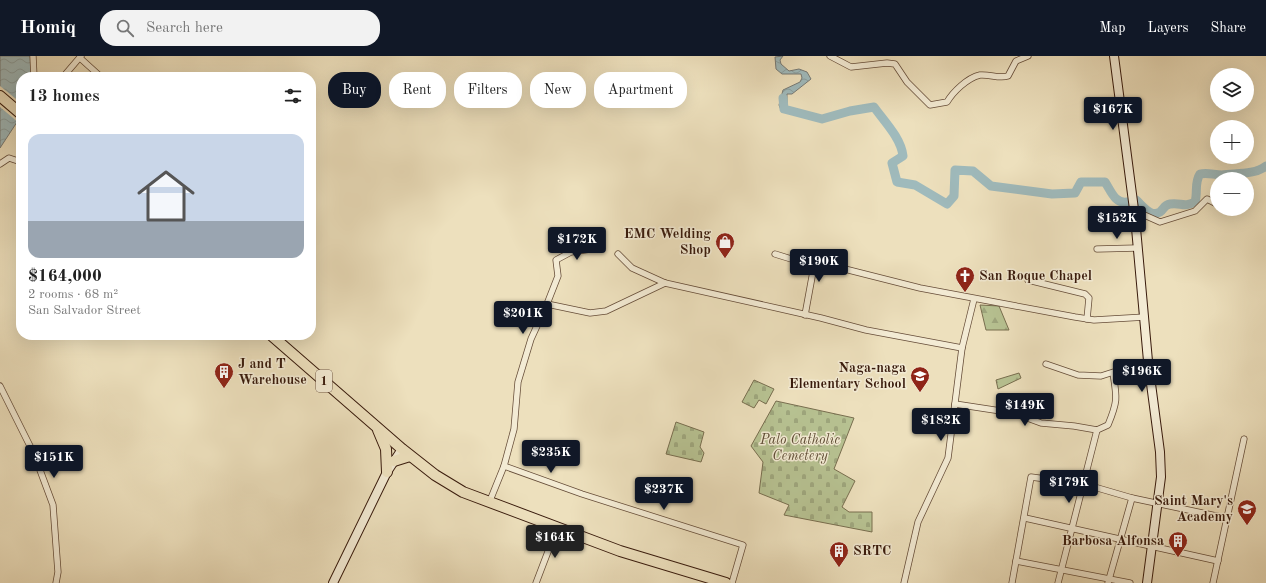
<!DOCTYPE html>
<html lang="en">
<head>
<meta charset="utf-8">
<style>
	:root { --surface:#fff; --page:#f2f2f2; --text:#222; --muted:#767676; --line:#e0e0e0; --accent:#111827 }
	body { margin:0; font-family:"Old Standard TT",serif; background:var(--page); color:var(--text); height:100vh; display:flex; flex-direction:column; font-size:15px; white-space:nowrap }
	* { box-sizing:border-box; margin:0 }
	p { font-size:13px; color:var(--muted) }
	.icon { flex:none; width:22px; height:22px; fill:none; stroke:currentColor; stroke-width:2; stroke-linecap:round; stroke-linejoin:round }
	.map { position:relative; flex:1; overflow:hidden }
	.drawer { position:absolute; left:16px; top:16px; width:300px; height:268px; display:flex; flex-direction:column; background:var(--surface); border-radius:16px; box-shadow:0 4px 16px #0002 }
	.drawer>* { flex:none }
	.banner { position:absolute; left:328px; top:16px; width:380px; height:36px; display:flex; gap:8px }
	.tools { position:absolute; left:1210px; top:12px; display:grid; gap:8px }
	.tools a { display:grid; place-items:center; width:44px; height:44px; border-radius:50%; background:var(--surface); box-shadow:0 4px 16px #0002; font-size:20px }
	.price { position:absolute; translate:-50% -34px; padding:0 9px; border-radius:4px; background:var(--accent); color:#fff; font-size:13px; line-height:26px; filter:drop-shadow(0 1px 2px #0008) }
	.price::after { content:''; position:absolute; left:50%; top:24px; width:12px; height:9px; margin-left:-6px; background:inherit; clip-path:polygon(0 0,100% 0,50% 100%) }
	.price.on { background:#222; color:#fff }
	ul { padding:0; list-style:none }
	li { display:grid; align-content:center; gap:8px; height:212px; padding:0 12px }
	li+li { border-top:1px solid var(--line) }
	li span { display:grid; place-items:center; height:124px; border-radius:12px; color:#555 }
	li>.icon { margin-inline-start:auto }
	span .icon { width:72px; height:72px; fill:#fffc; stroke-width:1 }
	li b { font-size:17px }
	h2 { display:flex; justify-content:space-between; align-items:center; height:48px; padding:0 12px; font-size:17px }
	.pill { padding:0 14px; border-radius:16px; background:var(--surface); box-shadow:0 4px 16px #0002; font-size:14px; line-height:36px }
	.pill.on { background:var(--accent); color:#fff }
	header { display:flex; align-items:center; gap:24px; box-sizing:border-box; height:56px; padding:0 20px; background:var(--accent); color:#fff }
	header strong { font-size:19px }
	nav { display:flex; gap:22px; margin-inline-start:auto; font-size:14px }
	.search { width:280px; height:36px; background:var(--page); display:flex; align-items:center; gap:10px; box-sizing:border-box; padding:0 14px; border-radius:16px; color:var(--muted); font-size:15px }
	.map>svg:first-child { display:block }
	.forest { fill:url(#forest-firs); stroke:#786e4f }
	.cemetery { fill:url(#cemetery-stones); stroke:#786e4f }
	.water { fill:url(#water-waves); stroke:#767a76 }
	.pier { fill:#ede0bd }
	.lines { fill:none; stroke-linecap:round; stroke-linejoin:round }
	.river { stroke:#9fbabc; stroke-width:9 }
	.minor-casing { stroke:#654c38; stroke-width:7 }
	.secondary-casing { stroke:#381a0c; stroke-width:10 }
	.trunk-casing { stroke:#381a0c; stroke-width:12 }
	.minor { stroke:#f3ebd4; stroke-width:5.5 }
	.secondary { stroke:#f3ebd4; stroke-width:8 }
	.trunk { stroke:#ede0bd; stroke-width:10 }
	.labels { text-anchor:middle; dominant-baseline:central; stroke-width:3; stroke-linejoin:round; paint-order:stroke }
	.shield { fill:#f3ebd4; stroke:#705948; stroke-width:1 }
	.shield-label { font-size:13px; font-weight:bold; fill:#381a0c }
	.poi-label { font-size:14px; font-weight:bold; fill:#381a0c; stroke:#f3ebd4; text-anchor:end }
	.park-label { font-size:14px; font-style:italic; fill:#5e4c34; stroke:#f3ebd4 }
</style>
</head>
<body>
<header>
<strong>Homiq</strong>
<div class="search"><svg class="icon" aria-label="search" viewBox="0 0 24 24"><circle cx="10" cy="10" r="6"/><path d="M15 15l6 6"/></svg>Search here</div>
<nav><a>Map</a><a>Layers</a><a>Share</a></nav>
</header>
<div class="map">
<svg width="1266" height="527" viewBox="0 0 1266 527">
	<defs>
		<pattern id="forest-firs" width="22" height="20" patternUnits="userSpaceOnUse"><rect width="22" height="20" fill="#b7c292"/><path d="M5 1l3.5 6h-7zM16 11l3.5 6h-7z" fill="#9ea67d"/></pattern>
		<pattern id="cemetery-stones" width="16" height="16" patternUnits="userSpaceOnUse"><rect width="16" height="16" fill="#b7c292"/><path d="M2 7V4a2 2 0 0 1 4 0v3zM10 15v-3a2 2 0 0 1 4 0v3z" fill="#9ea67d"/></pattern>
		<pattern id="water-waves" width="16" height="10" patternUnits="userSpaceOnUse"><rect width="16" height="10" fill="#9fbabc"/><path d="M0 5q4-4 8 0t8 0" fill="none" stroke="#8a9fa0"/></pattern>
	</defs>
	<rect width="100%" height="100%" fill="#ede0bd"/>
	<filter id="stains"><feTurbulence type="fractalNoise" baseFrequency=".005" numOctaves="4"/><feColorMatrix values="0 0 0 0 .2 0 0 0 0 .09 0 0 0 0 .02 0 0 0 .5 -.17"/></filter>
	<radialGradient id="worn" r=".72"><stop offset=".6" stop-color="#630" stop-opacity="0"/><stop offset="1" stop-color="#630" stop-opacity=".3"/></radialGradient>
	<!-- forest -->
	<g class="forest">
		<path d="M980,249L999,250L1009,274H986Z"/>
		<path d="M1019,317L1021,322L998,333L996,324Z"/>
	</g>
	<!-- cemetery -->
	<g class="cemetery">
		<path d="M754,324L774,333L766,348L759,344L754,352L742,346Z"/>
		<path d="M776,345L854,362L834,413L855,425L842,451L849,456H872V476L784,459L789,449L759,437L763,406L751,390Z"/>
		<path d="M676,366L704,376L700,391L704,397L701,406L666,398Z"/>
	</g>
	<!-- water -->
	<g class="water">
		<path d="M0,0H31L33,21H21V60L0,92Z"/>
		<path d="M783,0L780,4L781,8L789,15L799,13L807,16L811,23L792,38H787V52L781,54L779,49L783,34L800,26L802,22L801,18H782L776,13L775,1Z"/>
	</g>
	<!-- pier -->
	<path class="pier" d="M0,30L21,47V64L19,67L0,51Z"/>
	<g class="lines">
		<!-- river -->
		<g class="river">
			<path d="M783,42L784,53L822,63L850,55L874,51C884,65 901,82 903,100L892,107L897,126L915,129L947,148L954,140L955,114L973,115L991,130L1052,138L1075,137L1081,126H1105C1111,135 1115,148 1127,146"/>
			<path d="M1136,144C1143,150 1151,162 1160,156C1164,153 1164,149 1170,148C1181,146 1183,152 1195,146C1198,136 1194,127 1200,118C1208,116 1214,119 1222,119C1236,117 1254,119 1266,110"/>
		</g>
		<!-- minor casing -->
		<g class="minor-casing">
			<g id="minor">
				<path d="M33,0L34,21"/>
				<path d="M830,0L851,11L887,7L895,8L907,26L930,49L947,46C953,36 967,22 980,19C990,18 999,23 1008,20L1016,5L1028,0"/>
				<path d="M80,2L101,21"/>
				<path d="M63,21L81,0"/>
				<path d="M0,108L9,102L21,106"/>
				<path d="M1228,153L1230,154"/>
				<path d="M1133,154L1160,166L1195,155L1207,143L1217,148"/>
				<path d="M1097,193L1137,192"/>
				<path d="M618,198L632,212L665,227L821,262L866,274L962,292"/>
				<path d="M775,198L814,210"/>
				<path d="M1028,224L1085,238L1089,242L1087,263"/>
				<path d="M547,248L558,220L556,204L571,196L591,193"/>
				<path d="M805,259L814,210L821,207L920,232L1075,261L1094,264L1145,261"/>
				<path d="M1046,308L1078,319L1101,320L1148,305"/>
				<path d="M0,330L34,398L53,449L58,516L56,527"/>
				<path d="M955,348L1014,357L1041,367L1074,370L1097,374"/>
				<path d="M1097,374L1108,369C1118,345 1117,342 1113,317"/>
				<path d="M504,410L582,438L743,489L732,527"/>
				<path d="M489,447L504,410L514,373L518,326L531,283L547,248L590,257L606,255L665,227"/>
				<path d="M1025,462L1218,505"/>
				<path d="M1016,505L1130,527"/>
				<path d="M536,527L557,472"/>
				<path d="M904,527L918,466L948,402L962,292L974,243"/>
				<path d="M1012,527L1031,421L1084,428L1132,442L1226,462"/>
				<path d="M1058,527L1097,374"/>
				<path d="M1108,527L1132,442"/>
				<path d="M1213,527L1244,383"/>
			</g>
		</g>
		<!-- secondary casing -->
		<g class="secondary-casing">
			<g id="secondary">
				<path d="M1114,0L1135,161L1148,305L1160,396L1161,421L1147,527"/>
				<path d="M333,527L387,416L402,393"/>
			</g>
		</g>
		<!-- trunk casing -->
		<g class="trunk-casing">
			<g id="trunk">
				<path d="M0,40L21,58"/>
				<path d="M271,279L402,393L435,419L463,436L620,495L726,527"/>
				<path d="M378,374L386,393L387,416"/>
				<path d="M394,405L410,400"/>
			</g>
		</g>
		<!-- minor -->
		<use href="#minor" class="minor"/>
		<!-- secondary -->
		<use href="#secondary" class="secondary"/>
		<!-- trunk -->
		<use href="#trunk" class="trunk"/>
	</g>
	<!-- icons -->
	<defs>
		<g id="shop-pin" transform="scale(1)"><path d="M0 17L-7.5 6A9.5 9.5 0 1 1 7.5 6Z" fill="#8f2418" stroke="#f3ebd4"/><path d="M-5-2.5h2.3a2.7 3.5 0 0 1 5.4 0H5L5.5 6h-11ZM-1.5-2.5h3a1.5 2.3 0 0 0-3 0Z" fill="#fff"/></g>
		<g id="church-pin" transform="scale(1)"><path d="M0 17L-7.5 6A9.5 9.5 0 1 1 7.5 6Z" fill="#8f2418" stroke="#f3ebd4"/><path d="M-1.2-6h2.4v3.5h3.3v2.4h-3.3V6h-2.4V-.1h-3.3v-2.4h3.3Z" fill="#fff"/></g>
		<g id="building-pin" transform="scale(1)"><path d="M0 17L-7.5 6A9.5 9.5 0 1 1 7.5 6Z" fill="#8f2418" stroke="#f3ebd4"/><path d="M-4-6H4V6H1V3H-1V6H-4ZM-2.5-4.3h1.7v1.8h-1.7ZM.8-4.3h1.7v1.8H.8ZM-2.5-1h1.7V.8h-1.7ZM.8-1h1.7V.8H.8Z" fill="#fff"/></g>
		<g id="school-pin" transform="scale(1)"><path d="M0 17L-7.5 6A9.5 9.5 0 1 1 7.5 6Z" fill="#8f2418" stroke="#f3ebd4"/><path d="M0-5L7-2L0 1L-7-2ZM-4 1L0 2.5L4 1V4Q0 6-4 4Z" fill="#fff"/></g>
	</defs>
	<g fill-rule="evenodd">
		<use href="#shop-pin" x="725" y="186"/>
		<use href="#church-pin" x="965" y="220"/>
		<use href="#building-pin" x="224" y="316"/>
		<use href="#school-pin" x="920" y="320"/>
		<use href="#school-pin" x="1247" y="453"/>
		<use href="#building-pin" x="1178" y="485"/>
		<use href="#building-pin" x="839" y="495"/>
	</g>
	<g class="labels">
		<!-- shield labels -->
		<rect class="shield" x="316" y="314" width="16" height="22" rx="3"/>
		<g class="shield-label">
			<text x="324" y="325">1</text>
		</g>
		<!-- poi labels -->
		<g class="poi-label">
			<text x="711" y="178">EMC Welding<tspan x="711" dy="16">Shop</tspan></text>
			<text x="979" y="220" text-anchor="start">San Roque Chapel</text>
			<text x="238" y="308" text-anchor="start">J and T<tspan x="238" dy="16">Warehouse</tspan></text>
			<text x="906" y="312">Naga-naga<tspan x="906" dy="16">Elementary School</tspan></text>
			<text x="1233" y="445">Saint Mary's<tspan x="1233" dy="16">Academy</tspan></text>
			<text x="1164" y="485">Barbosa Alfonsa</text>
			<text x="853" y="495" text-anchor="start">SRTC</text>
		</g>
		<!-- park labels -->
		<g class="park-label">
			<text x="800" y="384">Palo Catholic<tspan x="800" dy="16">Cemetery</tspan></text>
		</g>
	</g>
	<rect width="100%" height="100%" filter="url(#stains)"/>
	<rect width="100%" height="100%" fill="url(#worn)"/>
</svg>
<div class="tools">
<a><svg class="icon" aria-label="layers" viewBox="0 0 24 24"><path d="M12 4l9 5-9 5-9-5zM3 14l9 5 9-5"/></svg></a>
<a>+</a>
<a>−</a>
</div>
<b class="price" style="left:1113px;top:75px">$167K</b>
<b class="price" style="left:1117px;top:184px">$152K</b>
<b class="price" style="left:577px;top:205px">$172K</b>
<b class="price" style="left:819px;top:227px">$190K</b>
<b class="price" style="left:523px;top:279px">$201K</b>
<b class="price" style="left:1142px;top:337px">$196K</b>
<b class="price" style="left:1025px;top:371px">$149K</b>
<b class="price" style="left:941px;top:386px">$182K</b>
<b class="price" style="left:551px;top:418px">$235K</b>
<b class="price" style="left:54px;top:423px">$151K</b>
<b class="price" style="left:1069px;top:448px">$179K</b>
<b class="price" style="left:664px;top:455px">$237K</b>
<b class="price on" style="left:555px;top:503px">$164K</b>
<div class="banner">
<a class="pill on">Buy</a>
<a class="pill">Rent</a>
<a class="pill">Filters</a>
<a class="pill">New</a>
<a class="pill">Apartment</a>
</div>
<section class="drawer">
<h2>13 homes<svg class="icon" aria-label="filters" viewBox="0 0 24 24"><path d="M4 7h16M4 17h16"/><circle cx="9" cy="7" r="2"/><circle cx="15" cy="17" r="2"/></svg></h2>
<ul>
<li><span style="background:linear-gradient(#c9d6e8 70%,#9aa5b1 0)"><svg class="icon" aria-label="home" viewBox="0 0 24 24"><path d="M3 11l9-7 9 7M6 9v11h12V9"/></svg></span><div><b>$164,000</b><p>2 rooms · 68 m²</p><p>San Salvador Street</p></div></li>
</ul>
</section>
</div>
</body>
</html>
